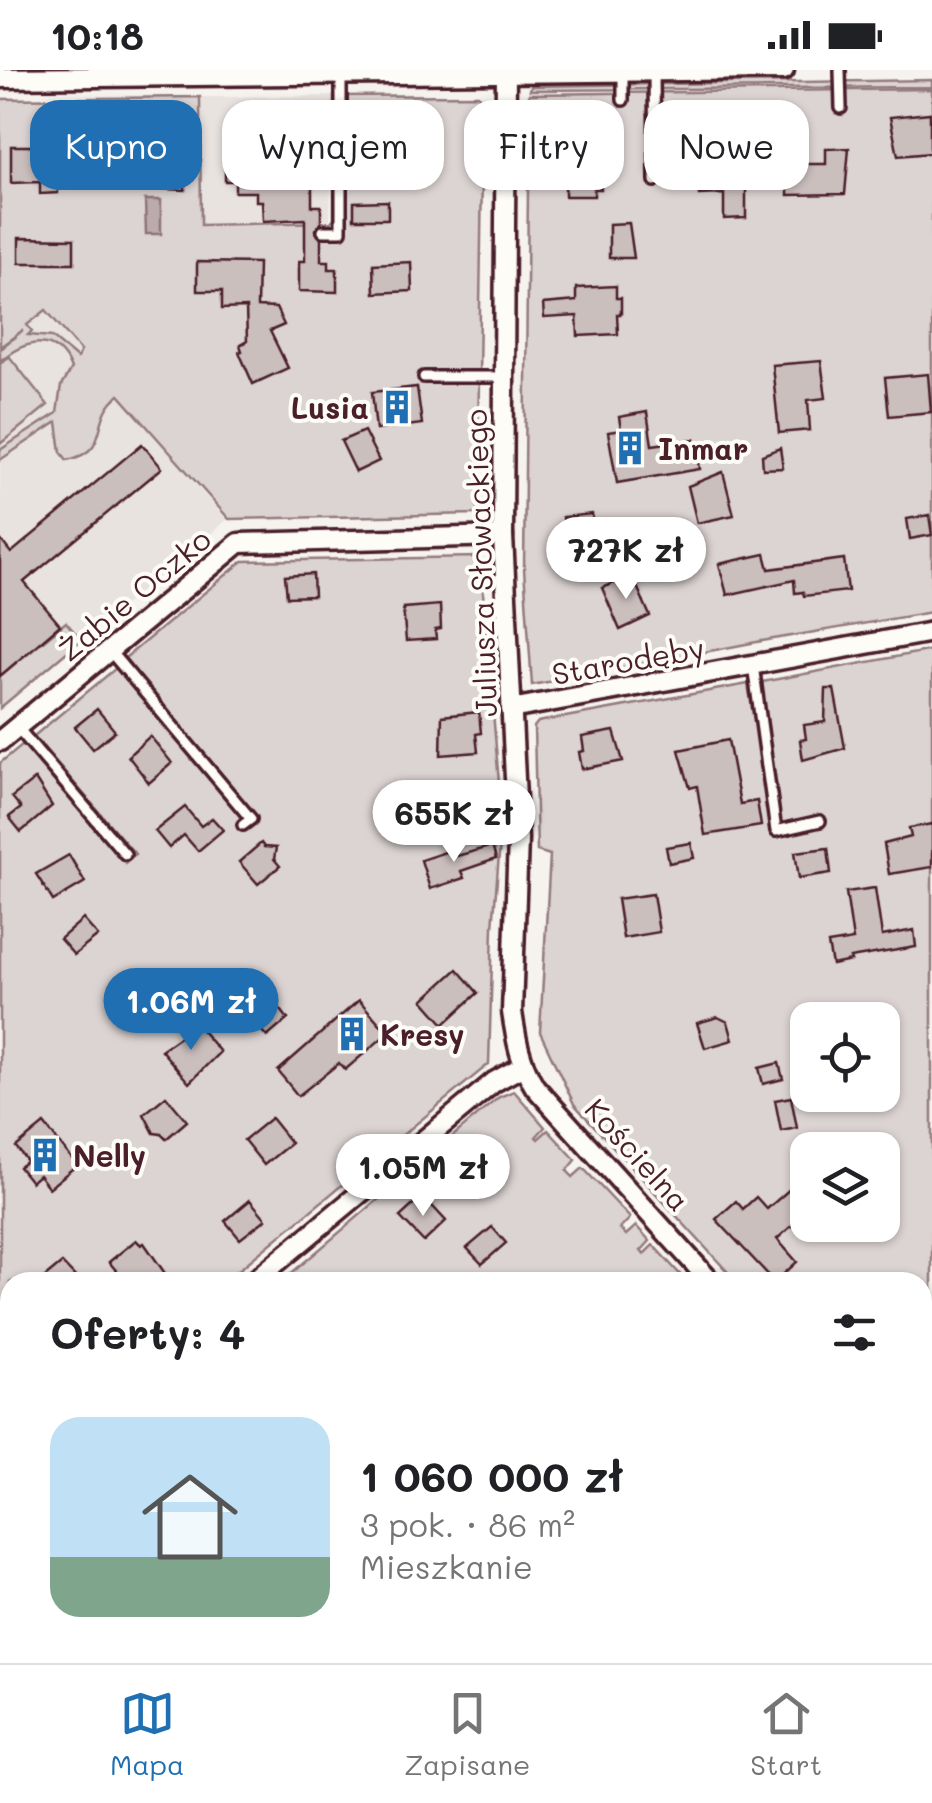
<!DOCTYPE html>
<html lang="pl">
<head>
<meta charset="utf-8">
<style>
	:root { --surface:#fff; --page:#f2f2f2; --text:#202124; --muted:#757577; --line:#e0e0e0; --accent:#1f6fb2 }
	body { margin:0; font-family:Mali,sans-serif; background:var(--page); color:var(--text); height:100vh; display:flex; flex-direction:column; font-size:38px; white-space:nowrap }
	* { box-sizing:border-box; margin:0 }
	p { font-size:32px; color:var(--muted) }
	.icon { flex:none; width:55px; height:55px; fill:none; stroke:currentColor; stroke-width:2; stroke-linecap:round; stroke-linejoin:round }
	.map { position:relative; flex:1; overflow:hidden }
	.panel { position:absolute; left:0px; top:1202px; width:932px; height:392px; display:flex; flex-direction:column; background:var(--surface); border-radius:30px 30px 0 0; box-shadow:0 2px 8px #0004 }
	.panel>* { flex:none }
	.top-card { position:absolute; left:30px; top:30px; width:872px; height:90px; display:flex; gap:20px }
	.tools { position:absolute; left:790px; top:932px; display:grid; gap:20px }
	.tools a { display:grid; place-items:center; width:110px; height:110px; border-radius:20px; background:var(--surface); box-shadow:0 2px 8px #0004; font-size:50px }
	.price { position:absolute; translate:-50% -85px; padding:0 22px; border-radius:35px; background:#fff; color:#222; font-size:32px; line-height:65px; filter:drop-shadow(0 2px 5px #0008) }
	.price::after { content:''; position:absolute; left:50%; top:60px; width:30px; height:22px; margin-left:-15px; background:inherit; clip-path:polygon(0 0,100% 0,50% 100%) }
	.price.active { background:var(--accent); color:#fff }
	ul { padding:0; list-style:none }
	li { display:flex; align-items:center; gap:30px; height:250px; padding:0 50px }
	li span { display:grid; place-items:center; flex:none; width:280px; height:200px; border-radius:30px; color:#555 }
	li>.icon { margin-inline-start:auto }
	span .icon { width:120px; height:120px; fill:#fffc; stroke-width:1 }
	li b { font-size:42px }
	h2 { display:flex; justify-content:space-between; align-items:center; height:120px; padding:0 50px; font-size:42px }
	.chip { padding:0 35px; border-radius:30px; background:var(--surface); box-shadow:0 2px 8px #0004; font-size:35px; line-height:90px }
	.chip.active { background:var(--accent); color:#fff }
	.status { display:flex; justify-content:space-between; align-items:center; height:70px; padding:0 50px; background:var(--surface); direction:ltr }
	.status svg { height:28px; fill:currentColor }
	.menu { display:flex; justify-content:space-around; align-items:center; height:140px; border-top:2px solid var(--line); background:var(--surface); font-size:28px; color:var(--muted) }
	.menu a { display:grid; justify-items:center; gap:5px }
	.menu .active { color:var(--accent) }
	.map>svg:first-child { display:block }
	.built { fill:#e9e3e0 }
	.green { fill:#dcd4d2; stroke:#937a7e; stroke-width:2.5; fill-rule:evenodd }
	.water { fill:#bbabac; stroke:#8e7378; stroke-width:2.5 }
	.building { fill:#cbbfbe; stroke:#4a1f2b; stroke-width:2.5 }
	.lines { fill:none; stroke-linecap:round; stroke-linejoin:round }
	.lane-casing { stroke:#4a1f2b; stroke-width:16 }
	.street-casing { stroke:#4a1f2b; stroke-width:25 }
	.secondary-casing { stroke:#4a1f2b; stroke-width:35 }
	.lane { stroke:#fdfcf7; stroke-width:9 }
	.street { stroke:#fdfcf7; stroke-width:18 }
	.secondary { stroke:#fdfcf7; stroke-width:28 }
	.rail { stroke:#4a1f2b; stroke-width:6 }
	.labels { text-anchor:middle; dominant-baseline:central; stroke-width:8; stroke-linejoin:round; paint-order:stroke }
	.poi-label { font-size:30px; font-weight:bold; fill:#4a1f2b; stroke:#fdfcf7; text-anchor:start }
	.street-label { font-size:30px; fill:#4a1f2b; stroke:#fdfcf7 }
</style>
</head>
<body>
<div class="status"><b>10:18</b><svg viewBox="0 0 49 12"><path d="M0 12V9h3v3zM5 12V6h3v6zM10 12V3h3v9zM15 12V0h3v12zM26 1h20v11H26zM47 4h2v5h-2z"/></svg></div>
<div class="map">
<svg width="932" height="1593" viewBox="0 0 932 1593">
	<rect width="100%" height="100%" fill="#f6f3ef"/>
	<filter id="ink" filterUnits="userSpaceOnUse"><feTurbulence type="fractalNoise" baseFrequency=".01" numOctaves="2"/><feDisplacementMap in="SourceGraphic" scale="20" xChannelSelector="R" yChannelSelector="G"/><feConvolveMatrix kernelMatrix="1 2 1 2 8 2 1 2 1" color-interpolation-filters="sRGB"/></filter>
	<g filter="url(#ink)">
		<!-- built -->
		<g class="built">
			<path d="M333,26L330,150L202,154L201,27Z"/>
			<path d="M45,241L227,450L0,638V279Z"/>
			<path d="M0,1324L10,1336V1452L0,1440Z"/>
			<path d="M123,1585H219L225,1593H130Z"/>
		</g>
		<!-- green -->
		<g class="green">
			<path d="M932,10V17L530,20L531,16Z"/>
			<path d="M932,19V542L762,571L532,615L524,499L529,24Z"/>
			<path d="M478,25L483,33L477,444L229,449L119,325C89,348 113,381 67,390L61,382L57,352L0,390V380L57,343L61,316L71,299C56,262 25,270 0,291V279L23,260L0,277V29L200,27L201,155L331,152L334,148V26ZM46,240L81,281L77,288L52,267L28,265L32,261L27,255Z"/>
			<path d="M9,286L48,335L0,374V293Z"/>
			<path d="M480,487L502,749L493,857L489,994L224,1212H10V1252L0,1240V693L23,674L125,793L135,784L34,666L116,598L121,602L130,594L125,588L243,491Z"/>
			<path d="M66,552L81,570L0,638V606Z"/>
			<path d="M932,580V1423L922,1412V1212H737L574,1034L540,962L550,785L537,781L534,657L538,652L748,614L752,638L764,631L762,612ZM808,950H882V1025H808ZM808,1080H882V1155H808Z"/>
			<path d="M514,1021L545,1057L536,1067L538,1069L548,1060L576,1090L567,1101L573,1107L583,1098L630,1148L620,1159L626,1165L636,1156L650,1171L641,1181L644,1184L653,1175L687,1212H281L499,1027Z"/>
			<path d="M0,1287L10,1298V1336L0,1324Z"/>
			<path d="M0,1440L10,1452V1531L0,1519Z"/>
			<path d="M923,1481L932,1491V1593H646L656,1585H922Z"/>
			<path d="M46,1585H123L130,1593H64L59,1587L51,1592Z"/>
			<path d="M291,1585H594L583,1593H298Z"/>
		</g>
		<!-- water -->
		<path class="water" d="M145,130H161V164H146Z"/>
		<!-- building -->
		<g class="building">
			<path d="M930,43V83L898,86L890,47Z"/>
			<path d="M383,47H423L422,81L371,82V60H383Z"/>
			<path d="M191,49V76H187V90H185V120L122,117V102H117V83H158V50Z"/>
			<path d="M11,76H41V82L69,81L70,118H58V123L40,124V112L11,113Z"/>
			<path d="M849,78L845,124L788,125V94H826V79Z"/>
			<path d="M235,83H300V94H312V136H321V153L315,160L321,169V191H329V199H337V222L299,221V191H305V149L263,151L262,131H256V122H235V111H225V95H235Z"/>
			<path d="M572,92H601V119H594V126H565V97H572Z"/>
			<path d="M698,96H746V148L724,149V124L699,125Z"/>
			<path d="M388,131V149H354V132Z"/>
			<path d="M629,153L634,188H609V154Z"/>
			<path d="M19,168L74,169V193H19Z"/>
			<path d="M197,192L258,193L257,237L276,238L284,255L270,261L288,298L253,314L239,282L242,281L240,275L247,271L246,238L222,239V221H197Z"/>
			<path d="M411,192L412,221L374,223L373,194Z"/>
			<path d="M616,216V228H621V244H617L618,264L578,266L577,246L544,248L543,234L576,231V218Z"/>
			<path d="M821,291L826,328L808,330L810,360L779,363L772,295Z"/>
			<path d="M928,304L931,342L889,346L885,308Z"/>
			<path d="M417,317L422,354L376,360L372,322Z"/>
			<path d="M647,342L652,375L695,369L700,399L617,413L608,362L621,360L619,347Z"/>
			<path d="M364,361L379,391L356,402L341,371Z"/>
			<path d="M142,374L162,398L24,512L60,555L0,606V469L11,483Z"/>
			<path d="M780,378L783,398L763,399L762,385Z"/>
			<path d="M723,402L734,445L697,453L688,416Z"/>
			<path d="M592,444L597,476L567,479L563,447Z"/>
			<path d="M929,445L932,465L910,469L907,449Z"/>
			<path d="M765,484L769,499L844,489L848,521L804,526L803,522L795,523L794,510L727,525L719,494Z"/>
			<path d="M313,504L314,526L287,527L285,506Z"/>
			<path d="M632,505L650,546L620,560L602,518Z"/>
			<path d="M440,535L441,559L435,560L436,569L406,571L403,538Z"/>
			<path d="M826,619H834L845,678L803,690L800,670L806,669L804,655L825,652Z"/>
			<path d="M97,639L115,661L93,679L75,657Z"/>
			<path d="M479,642L481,663L476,664L478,682L441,685L442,646Z"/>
			<path d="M614,661L623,691L582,699L579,682L584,681L582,667Z"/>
			<path d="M150,666L172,693L149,713L128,686Z"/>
			<path d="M728,670L740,734L757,731L761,756L705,765L697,716L690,718L679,680Z"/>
			<path d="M35,709L52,736L21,762L9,747L21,738L12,727Z"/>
			<path d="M185,737L201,756L212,748L223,760L198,781L184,765L169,778L155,761Z"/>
			<path d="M932,754V797L889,804L884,774L911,767L909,758Z"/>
			<path d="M261,773L264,777L276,778L274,789L280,796L258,814L239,792Z"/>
			<path d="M691,773L694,788L669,793L666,777Z"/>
			<path d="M492,776L496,789L461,801L464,808L430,819L421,790L454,779L457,786Z"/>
			<path d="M828,778L831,803L799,808L795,782Z"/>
			<path d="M69,785L85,812L53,831L36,804Z"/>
			<path d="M875,818L882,866L914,860L916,877L850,888L851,891L832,895L828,874L853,870L846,822Z"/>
			<path d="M653,824L659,862L623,868L617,829Z"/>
			<path d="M83,849L98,866L74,885L60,869Z"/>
			<path d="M457,899L478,923L444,954L423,930Z"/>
			<path d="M268,923L288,949L267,967L246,942Z"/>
			<path d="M359,930L388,963L345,1000L339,993L298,1026L278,1001Z"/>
			<path d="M718,947L728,952L733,970L705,978L697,953Z"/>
			<path d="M197,955L220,982L189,1013L161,980Z"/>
			<path d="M779,993L783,1009L763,1014L759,998Z"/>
			<path d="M166,1026L187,1051L166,1069L161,1064L154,1063L144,1044Z"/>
			<path d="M791,1027L797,1058L781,1061L775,1030Z"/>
			<path d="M271,1048L291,1073L264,1095L244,1070Z"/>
			<path d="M44,1054L77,1095L49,1118L39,1105L31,1112L19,1097L27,1091L16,1077Z"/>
			<path d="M808,1103V1141L777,1169L797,1192L775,1212L716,1149L736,1131L743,1139L756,1127L767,1139Z"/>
			<path d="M423,1126L446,1151L424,1172L400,1147Z"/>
			<path d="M250,1130L266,1149L240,1169L225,1151Z"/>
			<path d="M492,1157L506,1173L482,1194L467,1178Z"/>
			<path d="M136,1170L141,1175L144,1173L171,1212H126L109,1192Z"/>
			<path d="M62,1193L80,1212H39Z"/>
		</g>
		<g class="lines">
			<!-- lane casing -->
			<g class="lane-casing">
				<g id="lane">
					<path d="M840,0L841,38"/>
					<path d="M654,2L655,111"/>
					<path d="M623,3V30"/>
					<path d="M323,161H341V3"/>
					<path d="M424,307H503"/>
					<path d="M109,580L251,749L243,755"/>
					<path d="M753,595L776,761L820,751"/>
					<path d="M17,657L125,784"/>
					<path d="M922,1263L928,1274L922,1287"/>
					<path d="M922,1498L932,1490"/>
				</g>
			</g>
			<!-- street casing -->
			<g class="street-casing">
				<g id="street">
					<path d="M506,0L503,466L518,769L512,942C516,969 520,993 535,1017L711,1212"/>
					<path d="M0,8L784,0"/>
					<path d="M511,639L932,562"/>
					<path d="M0,671L239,473L503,466"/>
					<path d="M253,1212L494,1012L523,996"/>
					<path d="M0,1273L10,1285"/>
					<path d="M0,1553L10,1565"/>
					<path d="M27,1585L33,1593"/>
					<path d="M264,1585L271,1593"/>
				</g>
			</g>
			<!-- secondary casing -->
			<g class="secondary-casing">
				<g id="secondary">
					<path d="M922,1447L932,1458"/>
					<path d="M615,1593L626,1585"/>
				</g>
			</g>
			<!-- lane -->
			<use href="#lane" class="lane"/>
			<!-- street -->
			<use href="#street" class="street"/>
			<!-- secondary -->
			<use href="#secondary" class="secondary"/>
			<!-- rail -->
			<g class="rail">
				<path d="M0,1355L10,1367"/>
				<path d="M0,1376L10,1388"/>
				<path d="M0,1421L10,1433"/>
				<path d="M155,1585L162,1593"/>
				<path d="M177,1585L184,1593"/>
			</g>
		</g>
	</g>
	<!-- icons -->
	<defs>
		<g id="building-bare" transform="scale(2.7)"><path d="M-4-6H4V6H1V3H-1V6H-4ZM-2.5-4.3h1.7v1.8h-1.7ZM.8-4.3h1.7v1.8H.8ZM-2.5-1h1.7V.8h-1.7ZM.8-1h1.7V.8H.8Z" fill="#1f6fb2" stroke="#fdfcf7" stroke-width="2.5" paint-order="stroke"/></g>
	</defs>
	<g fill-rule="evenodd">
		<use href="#building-bare" x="397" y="337"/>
		<use href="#building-bare" x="630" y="378"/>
		<use href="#building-bare" x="352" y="964"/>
		<use href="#building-bare" x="45" y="1085"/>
	</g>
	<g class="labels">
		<!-- poi labels -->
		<g class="poi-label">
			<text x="369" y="337" text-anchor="end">Lusia</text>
			<text x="658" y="378">Inmar</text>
			<text x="380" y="964">Kresy</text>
			<text x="73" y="1085">Nelly</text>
		</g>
		<!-- street labels -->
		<g class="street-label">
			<text transform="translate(480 493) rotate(-92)">Juliusza Słowackiego</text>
			<text transform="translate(134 524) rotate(-40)">Żabie Oczko</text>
			<text transform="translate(628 590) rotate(-10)">Starodęby</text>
			<text transform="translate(638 1084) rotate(48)">Kościelna</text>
		</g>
	</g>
</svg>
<div class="tools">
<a><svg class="icon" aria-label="locate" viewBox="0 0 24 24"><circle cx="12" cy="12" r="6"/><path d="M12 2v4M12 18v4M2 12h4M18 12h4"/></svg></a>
<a><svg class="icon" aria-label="layers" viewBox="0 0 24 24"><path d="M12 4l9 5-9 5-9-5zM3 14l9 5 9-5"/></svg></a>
</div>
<b class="price" style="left:626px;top:532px">727K zł</b>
<b class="price" style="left:454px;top:795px">655K zł</b>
<b class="price active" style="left:191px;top:983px">1.06M zł</b>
<b class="price" style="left:423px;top:1149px">1.05M zł</b>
<div class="top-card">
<a class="chip active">Kupno</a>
<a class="chip">Wynajem</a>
<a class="chip">Filtry</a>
<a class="chip">Nowe</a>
</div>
<section class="panel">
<h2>Oferty: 4<svg class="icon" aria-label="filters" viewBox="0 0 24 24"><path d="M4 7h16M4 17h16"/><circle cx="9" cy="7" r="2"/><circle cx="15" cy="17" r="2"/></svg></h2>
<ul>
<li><span style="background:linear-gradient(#bfe0f5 70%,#7fa58c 0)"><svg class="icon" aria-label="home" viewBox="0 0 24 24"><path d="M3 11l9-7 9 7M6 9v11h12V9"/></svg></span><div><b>1 060 000 zł</b><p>3 pok. · 86 m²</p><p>Mieszkanie</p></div></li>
</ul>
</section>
</div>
<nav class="menu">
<a class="active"><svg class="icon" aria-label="map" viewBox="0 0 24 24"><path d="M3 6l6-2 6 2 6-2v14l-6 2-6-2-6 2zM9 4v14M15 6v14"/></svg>Mapa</a>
<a><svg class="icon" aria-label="saved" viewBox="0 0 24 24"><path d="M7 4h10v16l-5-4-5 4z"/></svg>Zapisane</a>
<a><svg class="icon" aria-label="home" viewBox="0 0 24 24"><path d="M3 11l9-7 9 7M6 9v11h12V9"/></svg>Start</a>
</nav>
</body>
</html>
